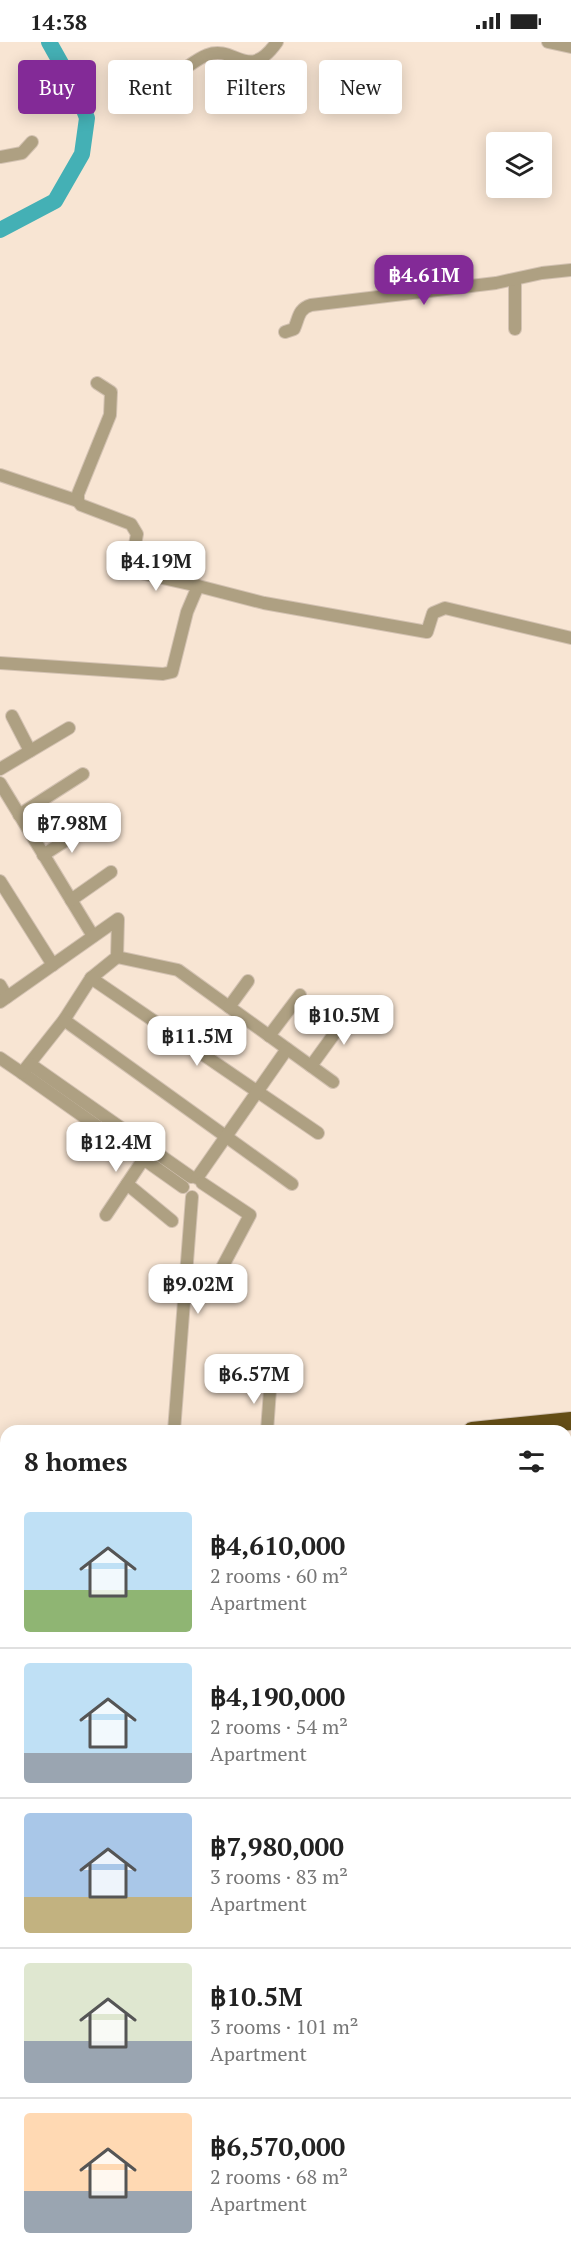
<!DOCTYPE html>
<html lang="en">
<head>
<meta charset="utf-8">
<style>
	:root { --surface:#fff; --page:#f2f2f2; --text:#222; --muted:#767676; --line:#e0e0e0; --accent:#832a97 }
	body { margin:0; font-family:"PT Serif",serif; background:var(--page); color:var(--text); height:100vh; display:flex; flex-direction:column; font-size:22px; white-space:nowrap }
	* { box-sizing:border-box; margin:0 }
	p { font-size:20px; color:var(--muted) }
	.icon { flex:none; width:33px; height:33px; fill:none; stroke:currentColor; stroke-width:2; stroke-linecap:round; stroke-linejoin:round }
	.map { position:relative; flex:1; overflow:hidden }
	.details { position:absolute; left:0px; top:1383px; width:572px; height:836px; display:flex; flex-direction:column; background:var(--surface); border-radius:18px 18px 0 0; box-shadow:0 3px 15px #0003 }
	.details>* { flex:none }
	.top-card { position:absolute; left:18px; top:18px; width:536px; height:54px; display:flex; gap:12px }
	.buttons { position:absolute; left:486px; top:90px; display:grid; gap:12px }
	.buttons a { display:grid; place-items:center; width:66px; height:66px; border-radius:6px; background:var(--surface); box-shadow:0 3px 15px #0003; font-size:30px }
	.price { position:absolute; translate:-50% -51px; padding:0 14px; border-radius:12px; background:#fff; color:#222; font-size:20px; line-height:39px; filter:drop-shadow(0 2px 3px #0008) }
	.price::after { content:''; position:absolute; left:50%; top:36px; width:18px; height:14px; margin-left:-9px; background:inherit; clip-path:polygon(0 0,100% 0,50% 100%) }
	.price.selected { background:var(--accent); color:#fff }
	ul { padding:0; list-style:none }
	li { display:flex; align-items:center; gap:18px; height:150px; padding:0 24px }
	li+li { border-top:2px solid var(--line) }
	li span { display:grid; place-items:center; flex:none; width:168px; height:120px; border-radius:6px; color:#555 }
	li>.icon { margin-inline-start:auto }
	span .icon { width:72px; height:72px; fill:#fffc; stroke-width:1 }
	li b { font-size:26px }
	h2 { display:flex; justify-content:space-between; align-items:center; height:72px; padding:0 24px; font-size:26px }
	.tag { padding:0 21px; border-radius:6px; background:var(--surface); box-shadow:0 3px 15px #0003; font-size:21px; line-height:54px }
	.tag.selected { background:var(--accent); color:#fff }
	.status { display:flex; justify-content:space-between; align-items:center; height:42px; padding:0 30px; background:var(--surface); direction:ltr }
	.status svg { height:16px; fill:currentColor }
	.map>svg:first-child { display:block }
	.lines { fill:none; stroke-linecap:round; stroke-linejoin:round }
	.river { stroke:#44b0b5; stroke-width:16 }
	.minor-casing { stroke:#d3c2b2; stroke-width:14 }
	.major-casing { stroke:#d3c2b2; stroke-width:19 }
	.highway-casing { stroke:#d3c2b2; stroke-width:20 }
	.minor { stroke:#aea082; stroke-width:12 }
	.major { stroke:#7c6228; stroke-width:16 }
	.highway { stroke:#654e16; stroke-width:18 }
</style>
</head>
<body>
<div class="status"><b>14:38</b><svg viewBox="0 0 49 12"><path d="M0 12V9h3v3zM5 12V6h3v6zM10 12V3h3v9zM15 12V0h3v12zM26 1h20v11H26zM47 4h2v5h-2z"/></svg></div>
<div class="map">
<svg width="571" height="2218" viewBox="0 0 571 2218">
	<rect width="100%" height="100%" fill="#f8e5d3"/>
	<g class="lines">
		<!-- river -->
		<g class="river">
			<path d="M0,188L55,159L82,112L87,76L77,50L49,0"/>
			<path d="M0,1649L6,1648"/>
			<path d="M566,1991L571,1995"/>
		</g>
		<!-- minor casing -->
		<g class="minor-casing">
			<g id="minor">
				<path d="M548,0L571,5"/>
				<path d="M125,43C141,41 155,42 171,35C184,29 194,18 207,13C236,2 247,42 277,0"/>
				<path d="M0,115L22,111L32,100"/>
				<path d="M515,287V238"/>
				<path d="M285,290L294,287C299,276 298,267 311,263L496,241L542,231L571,228"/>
				<path d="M97,341L111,350L110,373L78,452V459L81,463L131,482L137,492L131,524L132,529L198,544"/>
				<path d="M0,433L78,459"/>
				<path d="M0,621L163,632L172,630L187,570L198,544L264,561L427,590L433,571L445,566L571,596"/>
				<path d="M12,674L30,709"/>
				<path d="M0,727L69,686"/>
				<path d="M0,741L93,894"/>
				<path d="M19,773L83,732"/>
				<path d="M43,813L84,787"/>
				<path d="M0,839L53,923"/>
				<path d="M71,858L111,830"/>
				<path d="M117,915L178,928L333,1040"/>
				<path d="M91,936L318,1091"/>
				<path d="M0,943L7,955"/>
				<path d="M0,960L118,877L117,915L91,936L64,978L22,1031L183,1145"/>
				<path d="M229,965L248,939"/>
				<path d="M64,978L292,1142"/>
				<path d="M269,994L300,953"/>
				<path d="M0,1016L22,1031"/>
				<path d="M30,1022L191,1135"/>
				<path d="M311,1024L353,966"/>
				<path d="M197,1136L287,1007"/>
				<path d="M202,1141L250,1173L216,1237"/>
				<path d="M127,1142L172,1179"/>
				<path d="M106,1173L149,1109"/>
				<path d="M251,1332L265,1340L270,1348L267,1389"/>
				<path d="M174,1389L192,1155"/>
				<path d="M566,1703L571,1696"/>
			</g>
		</g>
		<!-- major casing -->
		<g class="major-casing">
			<g id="major">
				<path d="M0,1473L6,1469"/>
				<path d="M0,1706L6,1726"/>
				<path d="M0,1895L6,1915"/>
			</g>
		</g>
		<!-- highway casing -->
		<g class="highway-casing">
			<g id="highway">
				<path d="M472,1389L571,1379"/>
				<path d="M566,1406L571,1405"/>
				<path d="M0,1435L6,1434"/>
				<path d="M0,1449L6,1448"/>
				<path d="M0,1770L6,1800"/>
				<path d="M105,2212L107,2218"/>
				<path d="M133,2212L135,2218"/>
				<path d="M152,2212L154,2218"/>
			</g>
		</g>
		<!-- minor -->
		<use href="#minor" class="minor"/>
		<!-- major -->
		<use href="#major" class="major"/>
		<!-- highway -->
		<use href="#highway" class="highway"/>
	</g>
</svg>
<div class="buttons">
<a><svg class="icon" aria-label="layers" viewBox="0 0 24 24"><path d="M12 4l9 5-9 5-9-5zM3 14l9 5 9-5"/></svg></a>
</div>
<b class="price selected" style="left:424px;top:264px">฿4.61M</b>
<b class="price" style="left:156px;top:550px">฿4.19M</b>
<b class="price" style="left:72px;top:812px">฿7.98M</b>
<b class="price" style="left:344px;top:1004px">฿10.5M</b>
<b class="price" style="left:197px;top:1025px">฿11.5M</b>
<b class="price" style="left:116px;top:1131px">฿12.4M</b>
<b class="price" style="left:198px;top:1273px">฿9.02M</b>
<b class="price" style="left:254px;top:1363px">฿6.57M</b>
<div class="top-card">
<a class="tag selected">Buy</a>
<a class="tag">Rent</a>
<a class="tag">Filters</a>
<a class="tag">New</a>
</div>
<section class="details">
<h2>8 homes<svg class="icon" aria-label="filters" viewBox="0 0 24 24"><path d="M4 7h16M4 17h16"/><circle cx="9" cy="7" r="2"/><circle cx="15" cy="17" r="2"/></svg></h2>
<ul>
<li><span style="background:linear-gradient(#bfe0f5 65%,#8fb573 0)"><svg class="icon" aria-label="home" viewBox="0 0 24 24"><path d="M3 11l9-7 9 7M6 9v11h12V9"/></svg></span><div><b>฿4,610,000</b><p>2 rooms · 60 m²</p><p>Apartment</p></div></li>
<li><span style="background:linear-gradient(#bfe0f5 75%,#9aa5b1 0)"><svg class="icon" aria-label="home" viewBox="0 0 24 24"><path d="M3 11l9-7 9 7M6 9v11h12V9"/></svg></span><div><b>฿4,190,000</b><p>2 rooms · 54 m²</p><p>Apartment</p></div></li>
<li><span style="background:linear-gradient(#a9c7e8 70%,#c2b280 0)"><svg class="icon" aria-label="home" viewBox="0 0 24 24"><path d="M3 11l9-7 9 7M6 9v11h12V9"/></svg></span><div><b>฿7,980,000</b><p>3 rooms · 83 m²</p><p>Apartment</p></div></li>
<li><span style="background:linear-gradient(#dfe7d0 65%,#9aa5b1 0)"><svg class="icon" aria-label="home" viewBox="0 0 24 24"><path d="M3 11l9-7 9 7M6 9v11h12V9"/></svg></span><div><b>฿10.5M</b><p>3 rooms · 101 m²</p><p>Apartment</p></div></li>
<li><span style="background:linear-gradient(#ffd9b3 65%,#9aa5b1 0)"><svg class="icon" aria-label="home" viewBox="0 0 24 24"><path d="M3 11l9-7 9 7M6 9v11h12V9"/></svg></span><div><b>฿6,570,000</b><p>2 rooms · 68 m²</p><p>Apartment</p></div></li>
</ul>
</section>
</div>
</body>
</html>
